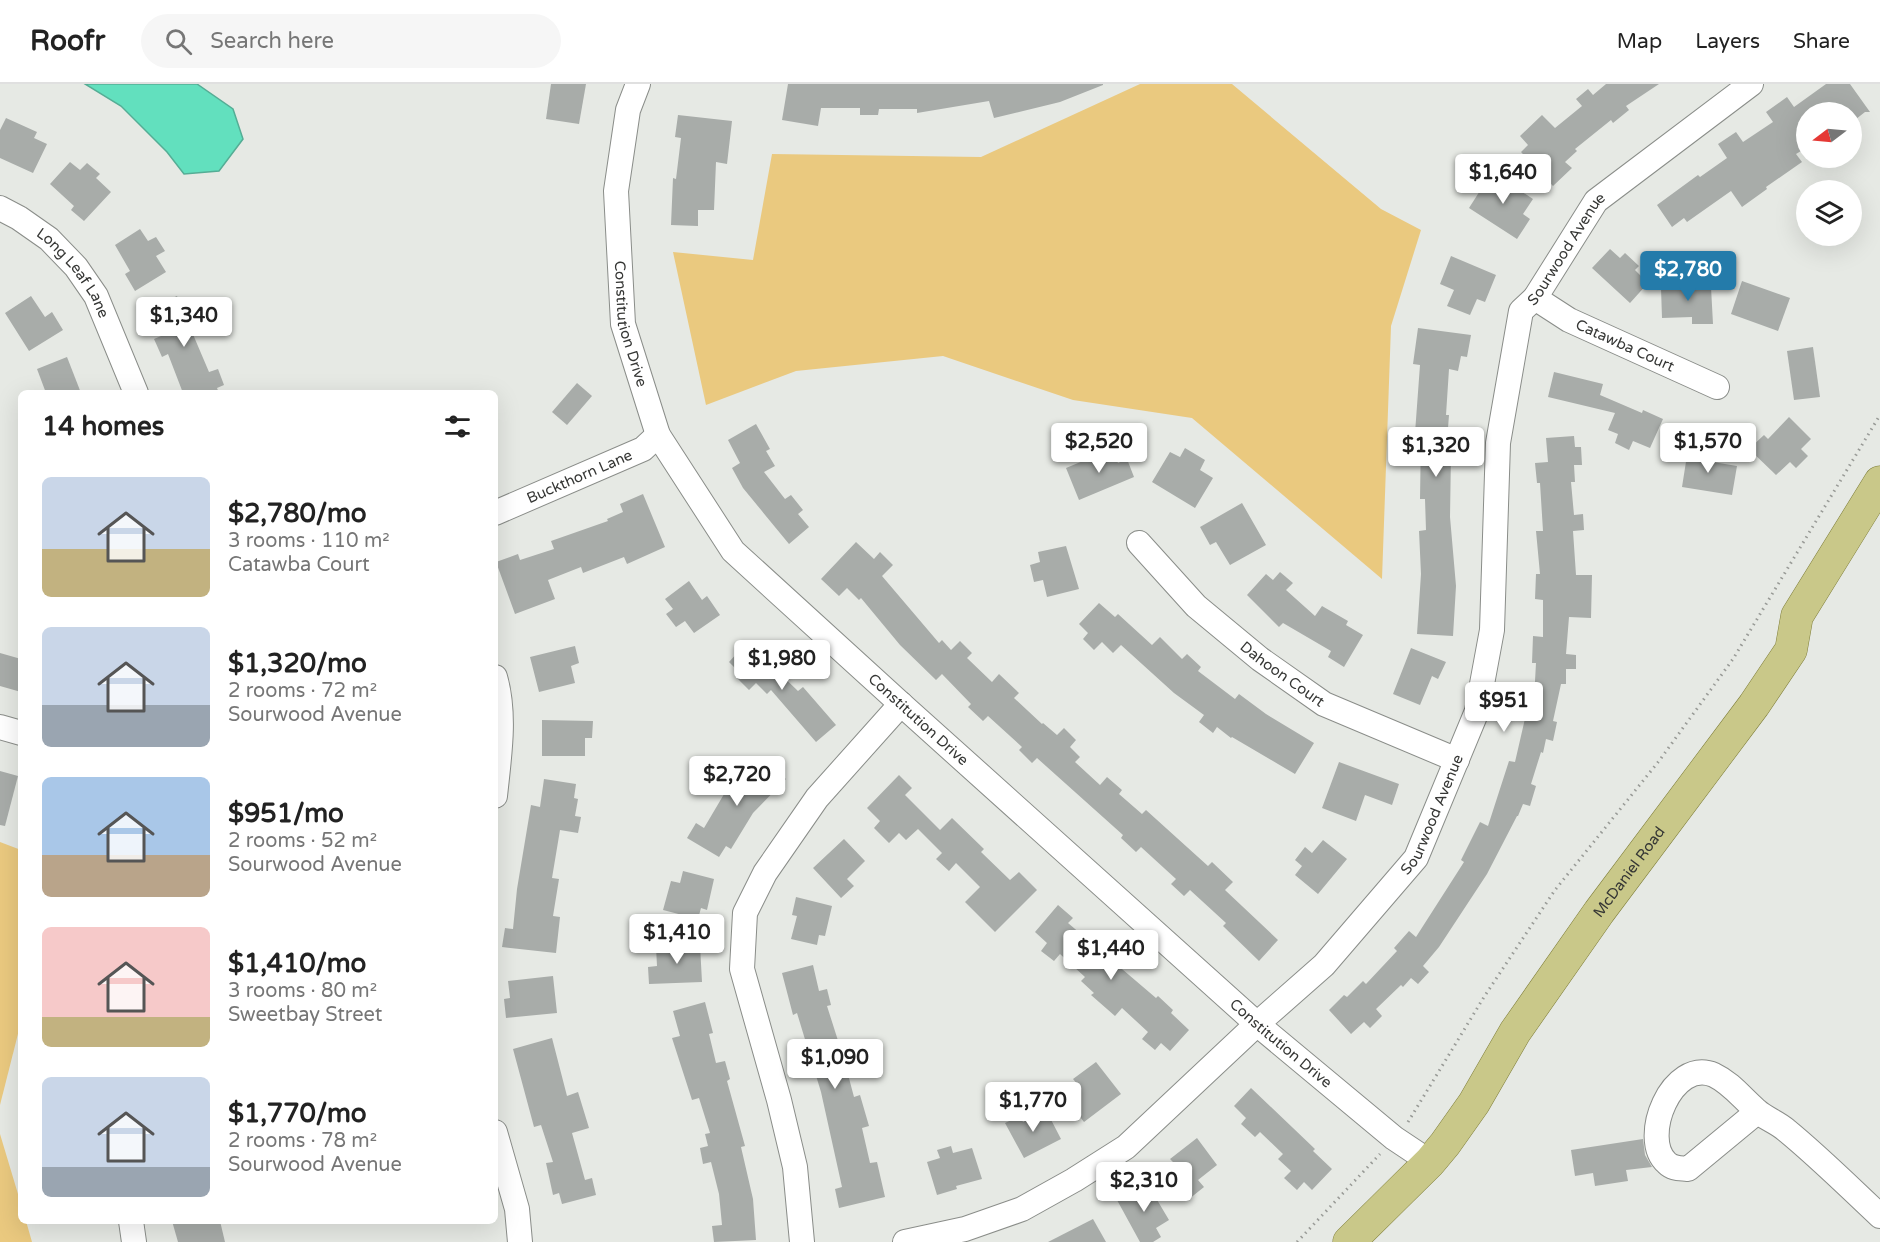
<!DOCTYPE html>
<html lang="en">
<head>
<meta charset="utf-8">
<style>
	:root { --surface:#fff; --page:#f6f6f6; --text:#222; --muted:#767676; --line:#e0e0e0; --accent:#247baa }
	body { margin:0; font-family:"Varela Round",sans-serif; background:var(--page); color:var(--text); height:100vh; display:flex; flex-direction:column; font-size:22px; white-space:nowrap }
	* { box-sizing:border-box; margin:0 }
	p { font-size:20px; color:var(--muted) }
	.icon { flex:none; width:33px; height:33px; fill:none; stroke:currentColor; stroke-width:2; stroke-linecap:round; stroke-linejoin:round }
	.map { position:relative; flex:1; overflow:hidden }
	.details { position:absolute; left:18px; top:306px; width:480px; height:834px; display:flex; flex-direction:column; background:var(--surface); border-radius:9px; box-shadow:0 6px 24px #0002 }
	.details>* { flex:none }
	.needle { width:39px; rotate:254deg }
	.tools { position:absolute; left:1796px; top:18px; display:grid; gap:12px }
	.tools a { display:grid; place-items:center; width:66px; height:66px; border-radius:50%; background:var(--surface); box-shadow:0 6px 24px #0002; font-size:30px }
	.price { position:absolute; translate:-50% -51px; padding:0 14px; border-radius:6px; background:#fff; color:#222; font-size:20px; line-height:39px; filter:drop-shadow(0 2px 3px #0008) }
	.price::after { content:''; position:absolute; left:50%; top:36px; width:18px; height:14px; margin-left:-9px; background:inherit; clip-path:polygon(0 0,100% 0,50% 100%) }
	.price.current { background:var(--accent); color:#fff }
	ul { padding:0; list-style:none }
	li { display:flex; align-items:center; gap:18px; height:150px; padding:0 24px }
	li span { display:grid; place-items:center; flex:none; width:168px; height:120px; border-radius:9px; color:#555 }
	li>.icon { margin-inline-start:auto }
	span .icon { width:72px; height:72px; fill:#fffc; stroke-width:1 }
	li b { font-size:26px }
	h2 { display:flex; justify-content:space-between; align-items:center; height:72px; padding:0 24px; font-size:26px }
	header { display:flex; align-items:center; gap:36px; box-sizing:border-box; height:84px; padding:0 30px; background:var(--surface); border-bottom:2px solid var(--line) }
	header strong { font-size:28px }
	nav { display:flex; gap:33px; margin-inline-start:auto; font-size:21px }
	.search { width:420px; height:54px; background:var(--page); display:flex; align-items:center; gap:15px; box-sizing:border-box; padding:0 21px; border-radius:33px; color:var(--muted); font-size:22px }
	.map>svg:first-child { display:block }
	.green { fill:#eac97f }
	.water { fill:#62e0be; stroke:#55ad95; stroke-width:1.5 }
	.building { fill:#a8aca9 }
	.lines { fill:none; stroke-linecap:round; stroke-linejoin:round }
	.minor-casing { stroke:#8a8d89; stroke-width:26 }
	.major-casing { stroke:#7e7d39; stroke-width:33 }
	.path { stroke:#989a96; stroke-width:3; stroke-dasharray:1.5 4.5; stroke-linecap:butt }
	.minor { stroke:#fff; stroke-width:24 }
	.major { stroke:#c9c889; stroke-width:32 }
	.labels { text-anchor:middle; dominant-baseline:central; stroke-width:5; stroke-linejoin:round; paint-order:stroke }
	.street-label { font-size:15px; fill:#363735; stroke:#e6e9e4 }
</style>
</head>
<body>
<header>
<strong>Roofr</strong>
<div class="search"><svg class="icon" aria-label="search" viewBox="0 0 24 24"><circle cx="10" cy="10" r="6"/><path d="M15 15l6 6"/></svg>Search here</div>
<nav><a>Map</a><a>Layers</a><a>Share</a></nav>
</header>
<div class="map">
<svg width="1880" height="1158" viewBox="0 0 1880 1158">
	<rect width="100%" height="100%" fill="#e6e9e4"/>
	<!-- green -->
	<g class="green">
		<path d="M1140,0H1232L1381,125L1421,146L1391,242L1382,495L1192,334L1073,316L943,272L796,287L706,321L673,168L753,176L772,70L981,73Z"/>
		<path d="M0,758L21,766V938L0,1021Z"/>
		<path d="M0,1050L21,1120V1137H26L32,1158H0Z"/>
	</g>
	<!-- water -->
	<path class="water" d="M85,0H197L233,25L243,55L219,87L184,90L167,68L121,22Z"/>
	<!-- building -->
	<g class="building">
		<path d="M551,0H586L579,40L546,35Z"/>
		<path d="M788,0H1103V1L1060,18L994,34L989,17L917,29V25H879L878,31H860V24H821L818,42L782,36Z"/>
		<path d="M1606,0H1659L1626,22L1629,26L1613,39L1611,36L1575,65L1577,67L1565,78L1572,84L1553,102L1521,68L1528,61L1520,52L1542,31L1555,44L1582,22L1576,15L1588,5L1593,11Z"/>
		<path d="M1826,0H1850L1870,28H1865L1851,39V28H1806V64L1796,70L1802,78L1766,103L1767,105L1742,123L1731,107L1687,138L1684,134L1672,143L1657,121L1698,91L1700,93L1727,74L1718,60L1736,48L1743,58L1773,38L1766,28L1787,13L1794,23Z"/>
		<path d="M678,31L732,37L727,80L716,78L714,126H698V142L671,141L673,94L676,95L681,54L675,53Z"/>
		<path d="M6,34L37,48L34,54L47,60L33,89L0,74V46Z"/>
		<path d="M70,78L80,86L87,79L100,90L96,94L111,108L84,137L71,126L74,122L50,100Z"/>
		<path d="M1492,88L1533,115L1523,130L1530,135L1517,155L1469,124Z"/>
		<path d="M140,145L148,157L156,153L165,167L156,172L166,188L135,207L125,190L130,187L115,161Z"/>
		<path d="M1610,165L1620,174L1625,169L1639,182L1635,186L1648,199L1630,219L1592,184Z"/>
		<path d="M1451,172L1496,191L1485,218L1477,215L1470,231L1447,222L1454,206L1440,200Z"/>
		<path d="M1676,194H1693V204L1711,203L1713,240H1692V233L1662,234L1661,204L1676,203Z"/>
		<path d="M1742,197L1790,214L1778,247L1731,230Z"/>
		<path d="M31,212L45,233L52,228L63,246L29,267L5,229Z"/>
		<path d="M177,212L182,225L190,221L197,237L189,241L209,288L218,285L224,301L217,304L219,309H183L168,270L162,273L154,255L161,252L149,224Z"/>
		<path d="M1418,244L1471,251L1467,273L1461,272L1458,287L1449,285L1446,331H1449L1446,370H1451L1450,433L1456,502L1453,552L1417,550L1421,490L1419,447L1426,446L1425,415H1420L1421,350L1415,349L1420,281L1413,280Z"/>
		<path d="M1813,263L1820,313L1794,316L1787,267Z"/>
		<path d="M67,273L81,309H46L37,285Z"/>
		<path d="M1554,288L1603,300L1600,311L1642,329L1643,326L1663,335L1650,364L1633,357L1629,366L1615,359L1618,350L1608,346L1615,329L1548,313Z"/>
		<path d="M577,299L592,312L567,341L552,328Z"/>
		<path d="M1789,333L1811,355L1801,365L1808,372L1796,384L1790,378L1776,391L1749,365L1764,351L1768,355Z"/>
		<path d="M756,340L770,365L766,367L775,382L764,388L785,415L791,411L803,426L798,430L809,443L789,460L743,404L732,384L740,379L728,356Z"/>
		<path d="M1574,352L1575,363H1581L1582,381H1574L1575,398H1571L1574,431L1583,430L1584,446L1573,447L1576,491H1592L1591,534L1569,533L1566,570L1576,571V585H1566V600H1561L1553,637L1557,638L1553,657L1546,655L1543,669L1541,668L1531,700L1536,702L1530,722L1523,720L1518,732H1517L1487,790L1439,863L1423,882L1429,888L1418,900L1411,894L1403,903L1401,901L1376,925L1382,932L1370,944L1364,938L1351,950L1329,926L1344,911L1347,913L1363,897L1366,900L1397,867L1394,864L1409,847L1416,853L1464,778L1461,776L1480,738L1488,742L1509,677L1515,678L1530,613L1534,615L1536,579H1532L1533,552L1543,553V516L1535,515L1536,490H1540L1536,447H1543L1540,399H1537L1535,379L1548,378L1546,354Z"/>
		<path d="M1185,364L1205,376L1200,386L1213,394L1195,424L1152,398L1170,368L1180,373Z"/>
		<path d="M1112,365L1118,379L1127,375L1134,393L1079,416L1066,384Z"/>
		<path d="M1688,365L1708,369L1707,377L1737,382L1732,411L1682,403Z"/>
		<path d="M643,410L665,463L627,480L624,473L583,489L581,483L548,496L555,515L515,530L496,478L518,470L520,476L554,465L551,457L608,437L607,435L623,428L620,420Z"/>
		<path d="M1242,419L1266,461L1230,481L1216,458L1210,461L1200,443Z"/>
		<path d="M856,458L874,475L880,468L893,481L882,492L939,559L942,556L951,566L960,557L972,569L967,574L992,598L999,590L1019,609L1014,614L1042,640L1043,639L1057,651L1064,644L1076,656L1070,663L1080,673L1075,678L1100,701L1107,693L1122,706L1119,710L1142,730L1146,726L1208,782L1212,778L1233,798L1225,806L1278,856L1259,877L1223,842L1226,839L1190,806L1184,812L1171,800L1176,795L1141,763L1136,768L1121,754L1123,751L1037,674L1032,679L1019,666L1022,663L988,632L983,637L968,623L971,620L942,590L936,596L900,561L861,514L859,516L847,504L839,512L821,495Z"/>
		<path d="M1066,462L1079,505L1047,513L1043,496L1034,498L1030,481L1040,478L1038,468Z"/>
		<path d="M1280,488L1293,499L1286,506L1315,532L1322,522L1348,537L1346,541L1363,551L1344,583L1328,573L1331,567L1283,539L1279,543L1247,511L1266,490L1273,496Z"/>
		<path d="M689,497L702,516L707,512L720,531L694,549L685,537L676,543L666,530L673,525L665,515Z"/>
		<path d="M1099,519L1115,533L1118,530L1152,561L1160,553L1182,575L1187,570L1201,583L1198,587L1235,615L1239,610L1266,630L1314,659L1295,690L1232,653L1231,654L1217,643L1213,649L1199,638L1204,631L1174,609L1121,561L1113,569L1102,558L1094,566L1083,555L1088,549L1079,540Z"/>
		<path d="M747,558L798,607L803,603L836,641L816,658L771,606L767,610L756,599L749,606L735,592L739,588L729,578Z"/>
		<path d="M575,562L579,579L571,582L575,599L539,608L530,573Z"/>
		<path d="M1411,564L1446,578L1438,595L1432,592L1420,621L1393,610Z"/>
		<path d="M0,569L21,575V608L0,602Z"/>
		<path d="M542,636L593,637L592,654H585V672H542Z"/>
		<path d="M762,672L786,695L753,729L731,765L726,762L719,773L687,754L696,739L704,744L730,700L727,697L739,685L744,690Z"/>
		<path d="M1339,678L1399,700L1392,721L1365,711L1356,737L1322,724Z"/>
		<path d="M0,687L18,692L5,742L0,741Z"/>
		<path d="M899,691L912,704L905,711L940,746L952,734L984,765L981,768L1010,796L1019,788L1037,806L995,848L965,818L980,803L956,779L949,787L936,775L942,769L918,745L906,756L899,749L889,759L874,744L880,737L867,724Z"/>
		<path d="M544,695L576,700L574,714L578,715L575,732L581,733L578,749L560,746L552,794L559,795L553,832L560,833L556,869L502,863L505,844L513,845L517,805L531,721L540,723Z"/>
		<path d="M844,755L865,777L847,795L854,802L841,814L813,784Z"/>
		<path d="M1323,756L1347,775L1318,810L1295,791L1302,782L1295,776L1305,763L1312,769Z"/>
		<path d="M683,787L714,795L707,826L701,824L698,835L663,826L671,797L680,799Z"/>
		<path d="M796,813L832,822L825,852L819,851L817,861L791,855L797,832L792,831Z"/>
		<path d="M1058,821L1073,834L1068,839L1156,914L1158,912L1173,926L1171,929L1189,946L1170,967L1161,959L1155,966L1142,955L1148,948L1122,924L1115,932L1091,911L1094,909L1081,897L1085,893L1060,870L1054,877L1041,867L1047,859L1035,848Z"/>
		<path d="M700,861L702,898L649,900L648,883L657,882L656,863Z"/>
		<path d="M813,881L819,907L827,905L831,921L827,922L841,966L849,964L854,980L846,983L854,1013L860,1011L869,1042L862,1044L870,1079L877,1078L885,1113L839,1124L835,1105L842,1103L821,1008L797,929L793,931L782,889Z"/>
		<path d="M553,892L557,929L506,934L504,915L510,914L508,897Z"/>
		<path d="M705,918L713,949L709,950L716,979L725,977L730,995L727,997L745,1062L741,1063L753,1115L756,1156L714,1158L712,1142L722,1141L719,1110L711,1078L703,1080L700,1064L708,1062L705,1050L710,1049L699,1014L692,1016L672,954L680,952L673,927Z"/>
		<path d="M552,954L567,1012L578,1008L589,1044L572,1049L585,1096L592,1094L596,1111L562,1120L559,1109L553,1111L546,1079L553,1078L541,1041L534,1043L513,965Z"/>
		<path d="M1096,978L1121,1010L1084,1038L1064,1012L1078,1001L1073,995Z"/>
		<path d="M1251,1004L1315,1065L1313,1067L1332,1085L1312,1106L1304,1098L1297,1106L1284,1094L1291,1087L1278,1075L1283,1070L1260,1048L1255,1053L1241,1040L1246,1034L1234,1022Z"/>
		<path d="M1046,1026L1061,1055L1024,1074L1005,1039L1020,1032L1023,1038Z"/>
		<path d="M1197,1054L1217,1081L1198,1096L1204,1103L1189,1115L1167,1086L1175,1080L1170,1075Z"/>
		<path d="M1643,1055L1645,1071L1652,1083L1626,1086L1628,1097L1595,1102L1593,1089L1575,1092L1571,1066Z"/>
		<path d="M951,1062L953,1069L972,1064L982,1095L956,1102L957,1105L937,1111L927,1078L940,1074L937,1066Z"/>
		<path d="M1147,1099L1169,1136L1156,1144L1161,1153L1153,1158H1140L1117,1116Z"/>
		<path d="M1093,1135L1106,1158H1048Z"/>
		<path d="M172,1137H220L225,1158H178Z"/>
	</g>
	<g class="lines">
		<!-- minor casing -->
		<g class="minor-casing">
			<g id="minor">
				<path id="s1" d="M638,0L628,26L616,107L623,240L658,351L733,467L901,620L1257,940L1394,1054L1430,1078"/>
				<path id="s2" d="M0,124L19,134L49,155L76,183L96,212L136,309"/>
				<path id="s3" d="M1535,214L1569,236L1717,303"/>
				<path id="s4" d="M495,429L643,365L658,351"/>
				<path id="s5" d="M1139,459L1196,522L1260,575L1324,620L1457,676"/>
				<path d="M495,593C506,631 499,673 495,712"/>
				<path d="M0,643L21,649"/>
				<path d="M1757,1028L1688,1085C1680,1084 1673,1085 1667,1079C1639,1055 1672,973 1714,991C1731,999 1742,1014 1756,1026C1764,1034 1777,1038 1786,1046C1819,1073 1849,1103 1880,1132"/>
				<path d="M495,1048L517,1125L520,1158"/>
				<path d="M131,1137L134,1158"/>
				<path d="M802,1158L795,1083L779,1016L742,885L745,829L765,789L817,714L901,620"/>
				<path id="s6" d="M905,1158L965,1145L1022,1125L1074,1096L1126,1063L1257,940L1324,881L1416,774L1477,627L1492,546L1498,359L1521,227L1535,214L1596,117L1751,0"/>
			</g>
		</g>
		<!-- major casing -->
		<g class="major-casing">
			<g id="major">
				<path id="s7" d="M1349,1158L1430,1078L1445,1060L1474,1019L1515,948L1599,828L1754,621L1791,566L1797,532L1880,398"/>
			</g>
		</g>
		<!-- path -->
		<g class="path">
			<path d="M1408,1038L1484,913L1555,806L1659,677L1733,575L1880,331"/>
			<path d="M1297,1158L1380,1070"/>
		</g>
		<!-- minor -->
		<use href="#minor" class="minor"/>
		<!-- major -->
		<use href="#major" class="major"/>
	</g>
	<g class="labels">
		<!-- street labels -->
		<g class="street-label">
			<text stroke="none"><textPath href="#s6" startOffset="1293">Sourwood Avenue</textPath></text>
			<text stroke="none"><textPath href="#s2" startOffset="100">Long Leaf Lane</textPath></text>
			<text stroke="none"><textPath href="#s1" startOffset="244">Constitution Drive</textPath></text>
			<text stroke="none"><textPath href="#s3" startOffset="102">Catawba Court</textPath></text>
			<text stroke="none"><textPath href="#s4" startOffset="92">Buckthorn Lane</textPath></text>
			<text stroke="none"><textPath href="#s5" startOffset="195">Dahoon Court</textPath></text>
			<text stroke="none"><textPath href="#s1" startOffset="748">Constitution Drive</textPath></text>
			<text stroke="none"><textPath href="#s6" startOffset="699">Sourwood Avenue</textPath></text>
			<text stroke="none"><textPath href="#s7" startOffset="466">McDaniel Road</textPath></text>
			<text stroke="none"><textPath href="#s1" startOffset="1234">Constitution Drive</textPath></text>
		</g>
	</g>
</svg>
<div class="tools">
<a><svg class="needle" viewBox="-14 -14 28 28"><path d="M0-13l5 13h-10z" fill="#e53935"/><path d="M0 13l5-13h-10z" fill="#767676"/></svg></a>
<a><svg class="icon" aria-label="layers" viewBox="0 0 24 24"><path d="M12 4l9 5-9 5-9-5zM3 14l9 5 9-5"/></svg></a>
</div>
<b class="price" style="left:1503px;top:121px">$1,640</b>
<b class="price current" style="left:1688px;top:218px">$2,780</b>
<b class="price" style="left:184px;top:264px">$1,340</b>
<b class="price" style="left:1099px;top:390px">$2,520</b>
<b class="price" style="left:1708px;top:390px">$1,570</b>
<b class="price" style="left:1436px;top:394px">$1,320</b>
<b class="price" style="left:782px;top:607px">$1,980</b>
<b class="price" style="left:1504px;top:649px">$951</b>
<b class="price" style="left:737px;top:723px">$2,720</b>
<b class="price" style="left:677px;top:881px">$1,410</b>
<b class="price" style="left:1111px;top:897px">$1,440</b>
<b class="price" style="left:835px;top:1006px">$1,090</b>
<b class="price" style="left:1033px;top:1049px">$1,770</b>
<b class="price" style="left:1144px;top:1129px">$2,310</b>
<section class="details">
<h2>14 homes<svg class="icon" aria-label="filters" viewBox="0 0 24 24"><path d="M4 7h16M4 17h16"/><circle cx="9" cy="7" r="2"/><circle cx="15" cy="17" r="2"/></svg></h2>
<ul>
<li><span style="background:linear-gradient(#c9d6e8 60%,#c2b280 0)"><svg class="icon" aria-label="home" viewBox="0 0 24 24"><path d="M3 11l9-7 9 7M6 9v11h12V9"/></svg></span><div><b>$2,780/mo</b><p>3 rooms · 110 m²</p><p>Catawba Court</p></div></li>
<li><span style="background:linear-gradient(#c9d6e8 65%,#9aa5b1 0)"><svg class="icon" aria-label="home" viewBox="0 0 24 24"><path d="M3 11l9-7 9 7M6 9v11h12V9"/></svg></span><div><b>$1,320/mo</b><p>2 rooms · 72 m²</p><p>Sourwood Avenue</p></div></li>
<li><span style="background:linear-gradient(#a9c7e8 65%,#b9a48a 0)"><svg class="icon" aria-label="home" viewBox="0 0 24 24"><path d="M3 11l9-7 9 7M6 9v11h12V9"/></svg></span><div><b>$951/mo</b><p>2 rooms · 52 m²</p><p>Sourwood Avenue</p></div></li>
<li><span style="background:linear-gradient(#f6c9c9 75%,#c2b280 0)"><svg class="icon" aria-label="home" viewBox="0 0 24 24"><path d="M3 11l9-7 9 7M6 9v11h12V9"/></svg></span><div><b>$1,410/mo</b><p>3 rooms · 80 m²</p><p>Sweetbay Street</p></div></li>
<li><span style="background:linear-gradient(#c9d6e8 75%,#9aa5b1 0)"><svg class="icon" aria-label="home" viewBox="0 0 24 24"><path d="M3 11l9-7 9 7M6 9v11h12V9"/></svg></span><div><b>$1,770/mo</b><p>2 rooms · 78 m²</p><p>Sourwood Avenue</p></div></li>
</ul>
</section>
</div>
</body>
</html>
